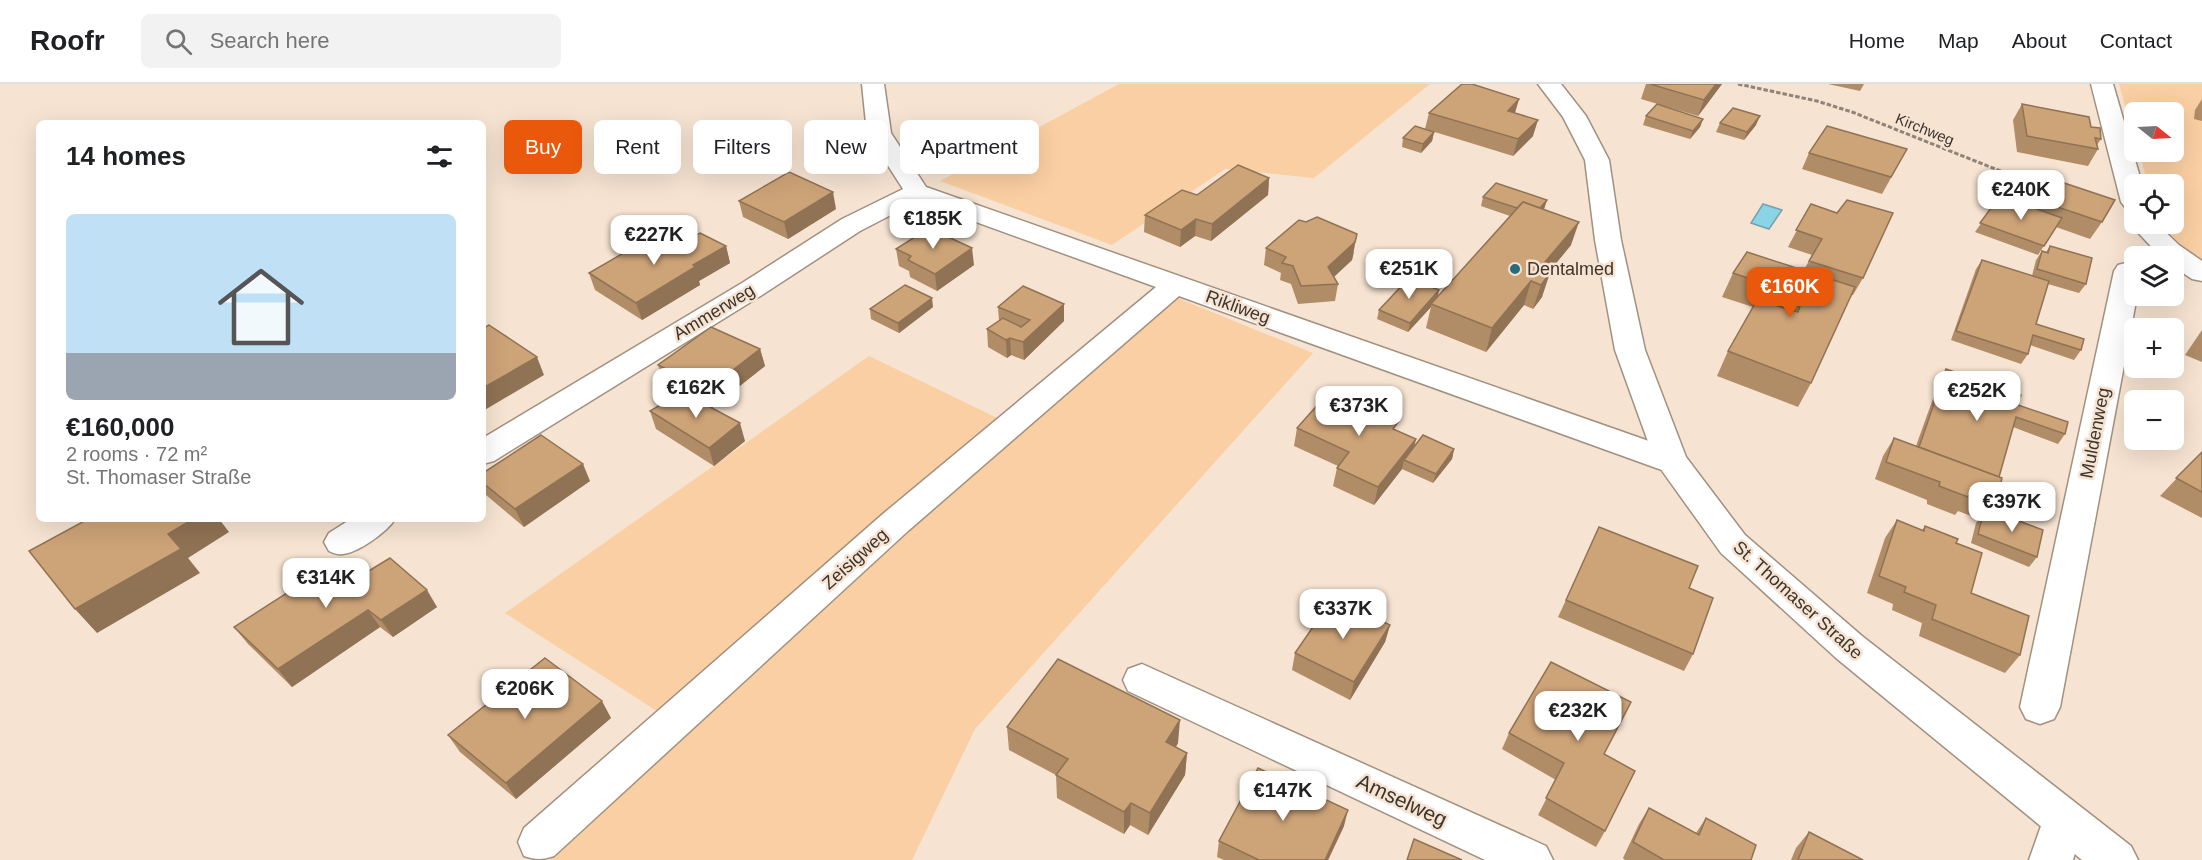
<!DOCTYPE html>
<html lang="en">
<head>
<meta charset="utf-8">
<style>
	:root { --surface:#fff; --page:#f2f2f2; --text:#202124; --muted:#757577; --line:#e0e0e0; --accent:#ea580c }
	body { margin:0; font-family:Helvetica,sans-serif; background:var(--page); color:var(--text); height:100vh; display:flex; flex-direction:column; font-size:22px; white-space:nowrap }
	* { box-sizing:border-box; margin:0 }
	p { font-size:20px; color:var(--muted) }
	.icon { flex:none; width:33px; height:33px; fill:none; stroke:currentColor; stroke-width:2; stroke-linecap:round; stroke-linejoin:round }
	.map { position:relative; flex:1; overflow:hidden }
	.side { position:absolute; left:36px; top:36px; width:450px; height:402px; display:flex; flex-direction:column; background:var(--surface); border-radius:9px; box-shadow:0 6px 24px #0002 }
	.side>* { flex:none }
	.hud { position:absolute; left:504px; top:36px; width:570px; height:54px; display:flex; gap:12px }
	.needle { width:39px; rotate:108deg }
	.buttons { position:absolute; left:2124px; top:18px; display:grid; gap:12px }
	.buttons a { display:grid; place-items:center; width:60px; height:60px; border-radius:9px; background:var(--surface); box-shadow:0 6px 24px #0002; font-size:30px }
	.price { position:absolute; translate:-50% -51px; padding:0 14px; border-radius:12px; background:#fff; color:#222; font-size:20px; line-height:39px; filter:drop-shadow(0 2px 3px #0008) }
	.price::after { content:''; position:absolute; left:50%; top:36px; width:18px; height:14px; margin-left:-9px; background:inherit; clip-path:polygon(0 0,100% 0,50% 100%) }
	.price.current { background:var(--accent); color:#fff }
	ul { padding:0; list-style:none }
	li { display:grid; align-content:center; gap:12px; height:318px; padding:0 30px }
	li+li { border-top:2px solid var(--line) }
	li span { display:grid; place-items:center; height:186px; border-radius:9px; color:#555 }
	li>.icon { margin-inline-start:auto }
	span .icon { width:108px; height:108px; fill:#fffc; stroke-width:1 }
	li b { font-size:26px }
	h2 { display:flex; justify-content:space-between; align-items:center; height:72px; padding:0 30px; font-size:26px }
	.pill { padding:0 21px; border-radius:9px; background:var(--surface); box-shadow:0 6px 24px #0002; font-size:21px; line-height:54px }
	.pill.current { background:var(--accent); color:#fff }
	header { display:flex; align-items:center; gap:36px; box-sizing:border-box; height:84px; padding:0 30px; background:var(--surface); border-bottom:2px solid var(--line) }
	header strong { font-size:28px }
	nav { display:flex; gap:33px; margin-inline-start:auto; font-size:21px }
	.search { width:420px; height:54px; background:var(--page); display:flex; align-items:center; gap:15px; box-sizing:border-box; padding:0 21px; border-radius:9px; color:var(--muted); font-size:22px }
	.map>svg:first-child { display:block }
	.green { fill:#facfa3 }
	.water { fill:#8bd4e5; stroke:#73a4ae; stroke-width:1.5 }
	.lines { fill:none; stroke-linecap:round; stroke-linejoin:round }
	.minor-casing { stroke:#a19180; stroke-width:3 }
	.major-casing { stroke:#a19180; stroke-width:3 }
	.path { stroke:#908378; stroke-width:3; stroke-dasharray:4.5 2; stroke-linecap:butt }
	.minor { fill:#fff; fill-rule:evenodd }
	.major { fill:#fff; fill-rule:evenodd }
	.wall { fill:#b08c67 }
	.shaded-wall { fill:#907254 }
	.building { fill:#cda378; stroke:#907254; stroke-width:1.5 }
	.poi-dot { fill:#276c7c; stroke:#f6e3d1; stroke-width:2 }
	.labels { text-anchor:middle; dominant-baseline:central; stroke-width:5; stroke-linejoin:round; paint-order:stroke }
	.far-street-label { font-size:15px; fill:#3c352e; stroke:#f6e3d1 }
	.poi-label { font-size:18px; fill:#3c352e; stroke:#f6e3d1; text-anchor:start }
	.street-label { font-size:18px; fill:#3c352e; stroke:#f6e3d1 }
	.near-street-label { font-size:21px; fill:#3c352e; stroke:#f6e3d1 }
</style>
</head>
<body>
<header>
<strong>Roofr</strong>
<div class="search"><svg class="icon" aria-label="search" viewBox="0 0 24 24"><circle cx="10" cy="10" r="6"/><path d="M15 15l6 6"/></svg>Search here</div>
<nav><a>Home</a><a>Map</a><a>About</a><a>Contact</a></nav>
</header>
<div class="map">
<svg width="2202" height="776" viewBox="0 0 2202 776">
	<rect width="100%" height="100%" fill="#f6e3d1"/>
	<!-- green -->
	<g class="green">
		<path d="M1119,0H1430L1314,94L1225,85L1112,161L940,97Z"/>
		<path d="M2119,0H2202V177L2174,154L2165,140H2174V100H2148L2139,68H2174V28H2134V54Z"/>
		<path d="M1165,209L1313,269L975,645L912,776H550L674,638L505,529L869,272L1024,347Z"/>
	</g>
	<!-- water -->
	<path class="water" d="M1763,120L1782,126L1769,145L1751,139Z"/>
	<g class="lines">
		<!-- minor casing -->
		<g class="minor-casing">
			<g id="minor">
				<path d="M862,0H884L891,49L926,103L1683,369L1687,377L1683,385L1671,388L1659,385L1179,212L908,447L554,772C542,776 536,776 524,772L518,758L524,744L884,429L1156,203L918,117L860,147L762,211L494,377L483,380V354L742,199L842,135L903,105L867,49Z"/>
				<path d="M2091,0H2113L2142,100H2134V126L2125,123L2121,118Z"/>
				<path d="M2134,134V140H2157L2179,161L2202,177V197L2192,195L2174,183V172H2160L2130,140Z"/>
				<path d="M2134,177V212H2137L2060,623L2054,635L2040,640L2026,635L2020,623L2114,187L2118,181Z"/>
				<path d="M351,435H395C388,447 358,469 343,470C338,471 333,469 329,467L324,458L329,449Z"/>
				<path d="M1142,580L1546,762L1553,776H1485L1128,607L1123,596L1128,585Z"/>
				<path d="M2063,717L2078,722L2084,736L2073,776H2029L2048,722Z"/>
			</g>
		</g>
		<!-- major casing -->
		<g class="major-casing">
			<path id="major" d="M1538,0H1561L1586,32L1609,76L1621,156L1645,266L1686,373L1745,451L1862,552L2131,762L2138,776H2082L1836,574L1721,469L1655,377L1615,266L1595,156L1585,76L1563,33Z"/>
		</g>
		<!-- path -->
		<path class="path" d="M1738,0L1817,17L1852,28L2018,94"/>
		<!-- minor -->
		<use href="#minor" class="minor"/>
		<!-- major -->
		<use href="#major" class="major"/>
	</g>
	<!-- wall -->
	<g class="wall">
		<path d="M1646,0H1722L1698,32L1641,15Z"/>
		<path d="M1828,0H1864L1860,7Z"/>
		<path d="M1519,15L1515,29L1533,52L1513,72L1425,45L1429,29Z"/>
		<path d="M2202,15V37L2194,35L2195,26Z"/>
		<path d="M2022,20L2091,43L2101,55L2097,61L2098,65L2088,82L2017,68L2013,36Z"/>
		<path d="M1646,32L1703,35L1700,43L1690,55L1643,41Z"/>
		<path d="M1720,39L1756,41L1744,56L1716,48Z"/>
		<path d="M1434,48L1432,57L1421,69L1402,63L1403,54Z"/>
		<path d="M1907,65L1882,110L1802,85L1809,69Z"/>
		<path d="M1269,94L1268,111L1211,157L1195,152L1180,163L1144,148L1145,131L1197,111Z"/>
		<path d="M2005,105L2102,138L2090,155L2056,143L2038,171L1975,148Z"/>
		<path d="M1483,113L1547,116L1544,125L1571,161L1548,189L1542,213L1533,225L1524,221L1486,268L1426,244L1431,223L1408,248L1377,235L1379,226L1439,206L1438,213L1510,132L1481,122Z"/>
		<path d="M739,117L836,125L788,155L743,133Z"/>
		<path d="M1811,120L1863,194L1853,211H1851L1811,299L1798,323L1717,292L1728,267L1753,223L1722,213L1733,189L1804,186L1812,171L1788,163Z"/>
		<path d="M726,162L730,179L699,197L700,201L642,236L595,206L589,189L667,167Z"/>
		<path d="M2050,162L2086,200L2079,209L2048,200L2036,240L2081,266L2074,276L2030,261L2028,270L2021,280L1951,256L1976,185L1982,176L2032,192L2036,176L2042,167L2046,168Z"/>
		<path d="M1266,164L1354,168L1352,176L1334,193L1338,200L1335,217L1298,220L1291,200L1280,196L1281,189L1264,181Z"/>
		<path d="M896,165L974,181L937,207L910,193L909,187L899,182Z"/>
		<path d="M933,223L899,249L871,235L870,225Z"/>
		<path d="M998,223L1064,237L1024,276L1011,271L1007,274L988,263L987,245L999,237Z"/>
		<path d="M2202,246V278L2185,271Z"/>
		<path d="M760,265L765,282L712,324L745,357L714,382L656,345L650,327L682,308L664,298L658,281Z"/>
		<path d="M1946,285L1968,293L1970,290L1997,303L2018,321L2065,350L2058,360L2013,343L1999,393L1996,419L1987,431L1991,433L1995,428L2037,473L2029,483L1971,459L1976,439L1979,435L1958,427L1955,431L1927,420V416L1875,395L1883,372L1894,354L1916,362L1940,295Z"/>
		<path d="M1297,344L1396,346L1416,355L1414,363L1454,365L1452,375L1433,399L1402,385L1374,421L1333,402L1337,384L1338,382L1294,362Z"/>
		<path d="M2202,368V434L2160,412Z"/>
		<path d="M483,389L590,397L524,443L486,411L483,406Z"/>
		<path d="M1897,436L1922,446L1925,442L1956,459L1971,509L2020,571L2005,589L1919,552L1922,539L1892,526L1893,520L1867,509L1885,454Z"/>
		<path d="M349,499L437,523L393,553L380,543L292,603L248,560L234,543Z"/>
		<path d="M1689,504L1693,570L1684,587L1558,533L1566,516Z"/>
		<path d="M1390,541L1385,558L1350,616L1292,586L1295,569Z"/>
		<path d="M611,634L516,715L460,668L448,651Z"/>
		<path d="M1007,643L1178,659L1176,663L1187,669L1185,691L1148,751L1130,741L1124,750L1057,714L1056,691L1009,666Z"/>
		<path d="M1509,649L1604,670L1605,747L1596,763L1538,731L1556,696L1502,665Z"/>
		<path d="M1649,724L1696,749L1706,734L1751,776H1625L1623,774L1639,740Z"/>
		<path d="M1344,742L1328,776H1224L1217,773L1219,757Z"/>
		<path d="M1809,748L1863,776H1791L1796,764Z"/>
	</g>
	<!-- shaded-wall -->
	<g class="shaded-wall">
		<path d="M1716,0H1722L1698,32L1704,16Z"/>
		<path d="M1519,15L1514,31L1508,27Z"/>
		<path d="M1760,32L1756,41L1744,56L1747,48Z"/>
		<path d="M1703,35L1700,43L1690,55L1693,47Z"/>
		<path d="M1538,36L1533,52L1513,72L1518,55Z"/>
		<path d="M1434,48L1432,57L1421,69L1423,60Z"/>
		<path d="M1269,94L1268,111L1211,157L1212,140Z"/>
		<path d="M833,108L836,125L788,155L784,138Z"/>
		<path d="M1547,116L1544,125L1532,139L1535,130Z"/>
		<path d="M1196,135L1195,152L1180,163L1181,146Z"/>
		<path d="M1579,138L1571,161L1539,200V185Z"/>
		<path d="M1357,150L1352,176L1325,201L1328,183Z"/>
		<path d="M726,162L730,179L699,197L700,201L642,236L636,219L693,181Z"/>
		<path d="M972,164L974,181L937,207L935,190Z"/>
		<path d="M1550,189L1542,213L1533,225L1541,201Z"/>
		<path d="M1531,197L1524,221L1486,268L1492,244Z"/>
		<path d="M1439,206L1437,215L1431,220V223L1408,248L1410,239Z"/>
		<path d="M932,214L933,223L899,249L898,239Z"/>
		<path d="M1064,220V237L1024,276L1023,258Z"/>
		<path d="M1010,254L1011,271L1007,274L1006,256Z"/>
		<path d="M760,265L765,282L712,324L707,306Z"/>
		<path d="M537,273L544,291L483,327V304Z"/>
		<path d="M740,339L745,357L714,382L709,364Z"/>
		<path d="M1416,355L1412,372L1404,376L1402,385L1374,421L1378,403Z"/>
		<path d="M1454,365L1452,375L1433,399L1436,390Z"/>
		<path d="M583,380L590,397L524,443L515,425Z"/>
		<path d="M193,435H219L229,448L188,474L200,489L97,549L75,525L168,450Z"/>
		<path d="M427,506L437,523L393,553L381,536Z"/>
		<path d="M368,526L380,543L292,603L278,585Z"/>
		<path d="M1390,541L1385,558L1350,616L1354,598Z"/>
		<path d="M602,617L611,634L516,715L506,699Z"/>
		<path d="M1180,636L1178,659L1164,681L1166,658Z"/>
		<path d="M1187,669L1185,691L1148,751L1150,729Z"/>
		<path d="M1131,719L1130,741L1124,750V728Z"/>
		<path d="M1348,726L1344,742L1328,776H1325Z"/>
	</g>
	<!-- building -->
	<g class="building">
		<path d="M1462,0H1472L1519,15L1508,27L1538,36L1518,55L1429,29Z"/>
		<path d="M1650,0H1716L1704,16Z"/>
		<path d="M1657,20L1703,35L1693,47L1646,32Z"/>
		<path d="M2022,20L2089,33L2091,43L2100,44L2101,55L2095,54L2098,65L2027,52Z"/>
		<path d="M1733,24L1760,32L1747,48L1720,39Z"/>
		<path d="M1415,42L1434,48L1423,60L1403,54Z"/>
		<path d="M1827,42L1907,65L1891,93L1809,69Z"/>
		<path d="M1238,81L1269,94L1212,140L1196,135L1181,146L1145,131L1182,106L1197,111Z"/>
		<path d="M789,88L833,108L784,138L739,117Z"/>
		<path d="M2014,92L2057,103L2061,98L2115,116L2102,138L2005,105Z"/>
		<path d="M1496,99L1547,116L1540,124L1523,118L1517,124L1483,113Z"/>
		<path d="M2000,112L2062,134L2044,162L1980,139Z"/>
		<path d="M1847,116L1893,129L1863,194L1809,177L1822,155L1796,146L1811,120L1837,129Z"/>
		<path d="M1523,118L1579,138L1539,185L1550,189L1541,201L1531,197L1492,244L1431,220Z"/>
		<path d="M1317,133L1357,150L1355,158L1328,183L1338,200L1301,202L1293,182L1282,179L1286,173L1266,164L1299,136L1306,138Z"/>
		<path d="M929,144L972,164L935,190L908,176L911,172L896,165Z"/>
		<path d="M700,149L726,162L693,181L695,183L636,219L589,189L646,156L667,167Z"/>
		<path d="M2050,162L2092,174L2086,200L2037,185L2042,167L2048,169Z"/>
		<path d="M1747,168L1855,203L1811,299L1728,267L1757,216L1798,228L1803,213L1733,189Z"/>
		<path d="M1982,176L2049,197L2036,240L2084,255L2081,266L2033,251L2028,270L1956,247Z"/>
		<path d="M1409,194L1439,206L1410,239L1379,226Z"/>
		<path d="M905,201L932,214L898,239L870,225Z"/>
		<path d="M1023,202L1064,220L1023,258L1010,254L1006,256L987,245L1003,234L1021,243L1030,236L998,223Z"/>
		<path d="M489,241L537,273L483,304V245Z"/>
		<path d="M711,243L760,265L707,306L658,281Z"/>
		<path d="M1946,285L1969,293L1970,290L1998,299L1997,303L2021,311L2018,321L2068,338L2065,350L2016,333L1999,393L1919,363Z"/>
		<path d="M682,308L740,339L709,364L650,327Z"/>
		<path d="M1329,308L1398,338L1393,345L1416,355L1378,403L1337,384L1349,368L1297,344Z"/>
		<path d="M541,351L583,380L515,425L483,399V389Z"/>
		<path d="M1423,351L1454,365L1436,390L1404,376Z"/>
		<path d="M1894,354L2002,394L1996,419L1970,409L1968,413L1939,402L1940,398L1886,378Z"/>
		<path d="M2202,368V408L2176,394Z"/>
		<path d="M1995,428L2043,446L2037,473L1978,450L1983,430L1993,433Z"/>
		<path d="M88,435H193L168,450L181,465L75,525L29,467Z"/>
		<path d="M1897,436L1924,447L1925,442L1958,455L1956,459L1982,469L1971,509L2029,532L2020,571L1932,535L1936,521L1904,508L1906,503L1879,492Z"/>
		<path d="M1599,443L1698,482L1689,504L1713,514L1693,570L1566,516Z"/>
		<path d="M390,474L427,506L381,536L368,526L278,585L234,543L329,482L349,499Z"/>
		<path d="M1333,514L1390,541L1354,598L1295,569Z"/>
		<path d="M545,574L602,617L506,699L448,651Z"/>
		<path d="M1058,575L1180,636L1166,658L1187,669L1150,729L1131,719L1124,728L1056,691L1068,675L1007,643Z"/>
		<path d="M1551,578L1631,618L1604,670L1635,687L1605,747L1546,714L1564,679L1509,649Z"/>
		<path d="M1258,684L1348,726L1325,776H1259L1219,757Z"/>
		<path d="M1649,724L1699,751L1706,734L1756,761L1751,776H1664L1633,758Z"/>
		<path d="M1809,748L1863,776H1798Z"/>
		<path d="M1414,755L1462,776H1407Z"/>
	</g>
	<!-- markers -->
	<circle class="poi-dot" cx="1515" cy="185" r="6"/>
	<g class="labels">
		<!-- far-street labels -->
		<g class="far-street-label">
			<text transform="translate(1925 45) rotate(22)">Kirchweg</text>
		</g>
		<!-- poi labels -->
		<g class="poi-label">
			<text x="1527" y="185">Dentalmed</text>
		</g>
		<!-- street labels -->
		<g class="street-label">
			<text transform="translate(1238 223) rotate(20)">Rikliweg</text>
			<text transform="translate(714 228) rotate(-31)">Ammerweg</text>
			<text transform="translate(2095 349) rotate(-79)">Muldenweg</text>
			<text transform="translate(855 475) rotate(-42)">Zeisigweg</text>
			<text transform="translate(1798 516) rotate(42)">St. Thomaser Straße</text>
		</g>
		<!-- near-street labels -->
		<g class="near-street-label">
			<text transform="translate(1402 716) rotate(25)">Amselweg</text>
		</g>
	</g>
</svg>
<div class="buttons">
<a><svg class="needle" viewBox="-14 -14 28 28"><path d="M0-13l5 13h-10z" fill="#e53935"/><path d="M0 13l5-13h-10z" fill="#757577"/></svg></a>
<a><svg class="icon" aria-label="locate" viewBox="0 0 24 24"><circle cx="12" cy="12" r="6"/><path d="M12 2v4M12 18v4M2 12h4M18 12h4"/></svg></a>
<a><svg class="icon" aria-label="layers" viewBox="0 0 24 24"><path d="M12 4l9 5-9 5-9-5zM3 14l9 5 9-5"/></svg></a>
<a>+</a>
<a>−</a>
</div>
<b class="price" style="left:2021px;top:137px">€240K</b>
<b class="price" style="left:933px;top:166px">€185K</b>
<b class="price" style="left:654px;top:182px">€227K</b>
<b class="price" style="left:1409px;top:216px">€251K</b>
<b class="price current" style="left:1790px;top:234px">€160K</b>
<b class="price" style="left:696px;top:335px">€162K</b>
<b class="price" style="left:1977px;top:338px">€252K</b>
<b class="price" style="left:1359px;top:353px">€373K</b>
<b class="price" style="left:2012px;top:449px">€397K</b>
<b class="price" style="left:326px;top:525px">€314K</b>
<b class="price" style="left:1343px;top:556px">€337K</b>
<b class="price" style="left:525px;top:636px">€206K</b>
<b class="price" style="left:1578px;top:658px">€232K</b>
<b class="price" style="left:1283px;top:738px">€147K</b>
<div class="hud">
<a class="pill current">Buy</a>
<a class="pill">Rent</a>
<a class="pill">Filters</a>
<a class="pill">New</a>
<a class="pill">Apartment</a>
</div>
<section class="side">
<h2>14 homes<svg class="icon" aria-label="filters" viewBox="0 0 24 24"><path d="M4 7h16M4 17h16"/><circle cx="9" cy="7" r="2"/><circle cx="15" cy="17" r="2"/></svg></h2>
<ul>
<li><span style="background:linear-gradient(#bfe0f5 75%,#9aa5b1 0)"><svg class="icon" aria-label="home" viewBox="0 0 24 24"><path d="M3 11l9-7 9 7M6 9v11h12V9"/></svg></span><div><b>€160,000</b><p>2 rooms · 72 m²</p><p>St. Thomaser Straße</p></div></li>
</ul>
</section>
</div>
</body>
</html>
